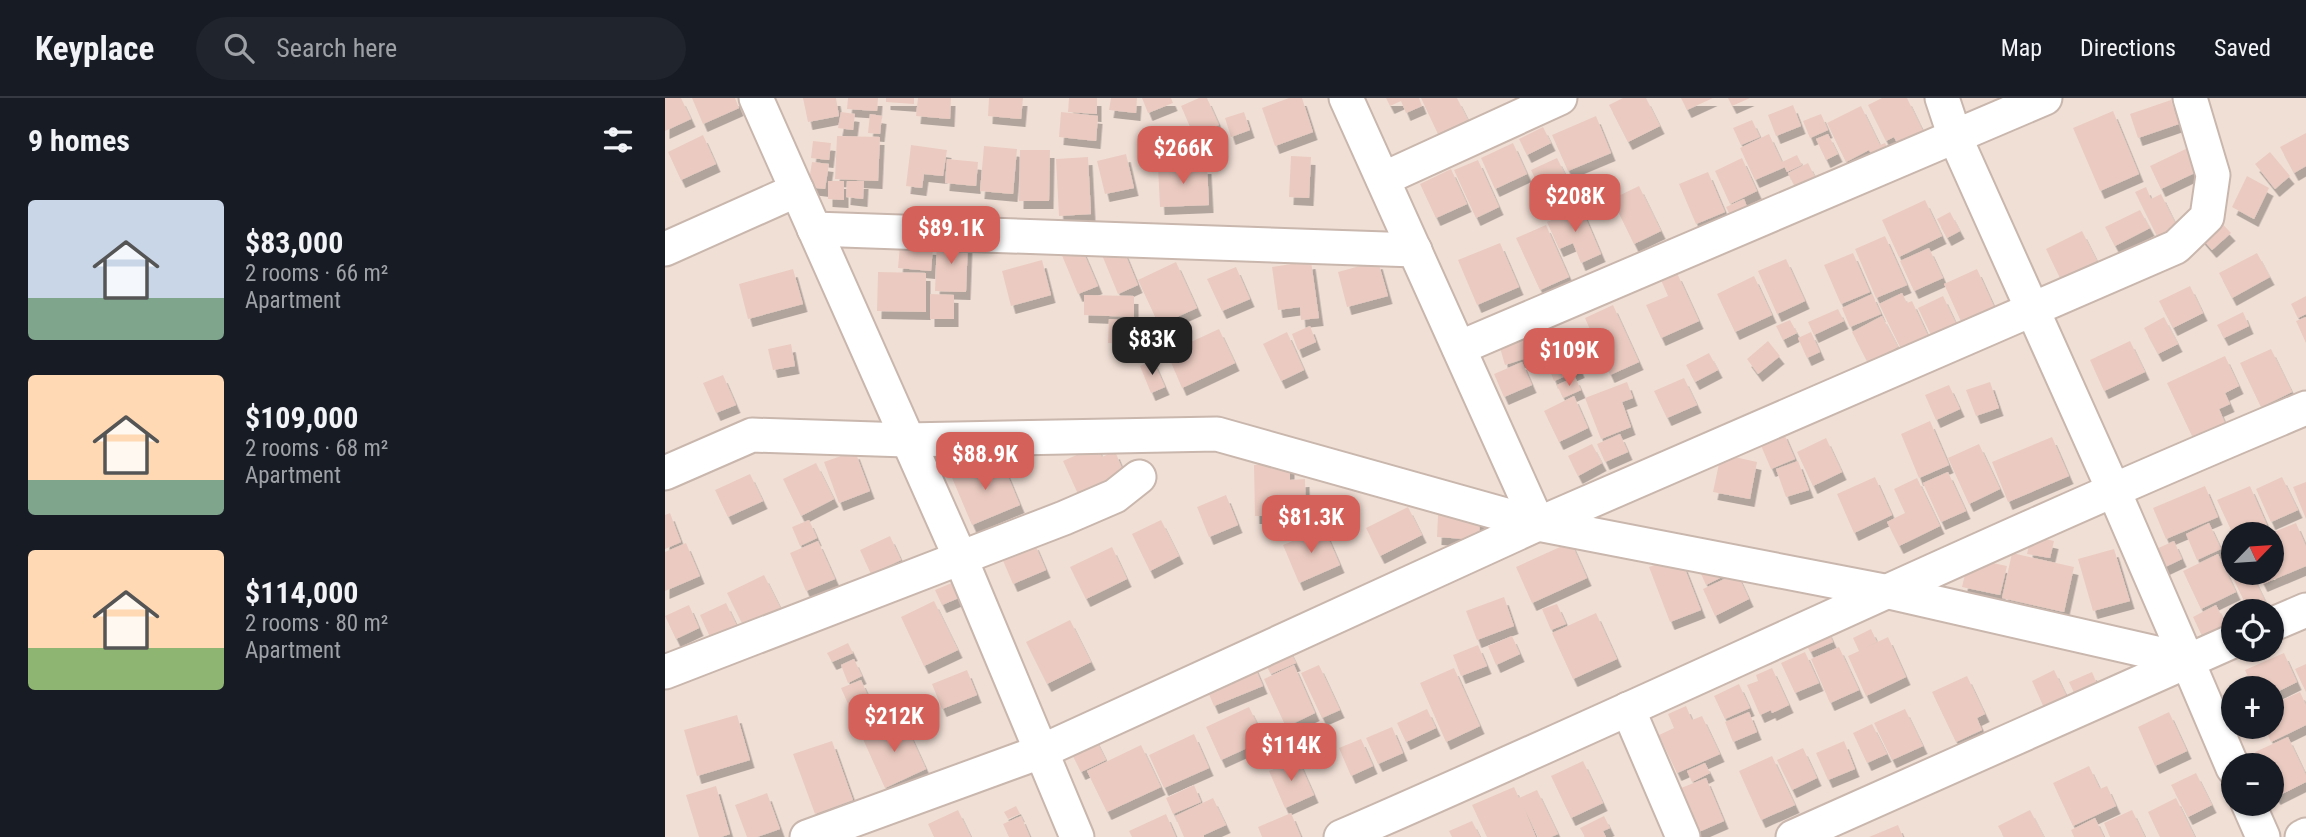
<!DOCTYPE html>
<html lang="en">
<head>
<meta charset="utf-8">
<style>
	:root { --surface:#171b24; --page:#20242c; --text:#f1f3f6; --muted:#9ea1a6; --line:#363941; --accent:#d4625a }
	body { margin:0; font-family:"Roboto Condensed",sans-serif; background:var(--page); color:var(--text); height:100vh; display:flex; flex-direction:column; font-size:26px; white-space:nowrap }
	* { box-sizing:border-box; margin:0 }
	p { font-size:23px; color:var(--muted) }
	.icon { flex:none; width:38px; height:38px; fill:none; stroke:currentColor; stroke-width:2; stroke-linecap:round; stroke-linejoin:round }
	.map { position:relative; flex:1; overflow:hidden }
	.side { display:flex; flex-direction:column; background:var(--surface); width:665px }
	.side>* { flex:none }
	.needle { width:46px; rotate:65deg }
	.tools { position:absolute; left:1556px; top:424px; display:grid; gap:14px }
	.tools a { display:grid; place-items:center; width:63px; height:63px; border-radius:50%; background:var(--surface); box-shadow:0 2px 5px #0004; font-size:35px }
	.price { position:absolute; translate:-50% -60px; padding:0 16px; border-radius:14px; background:var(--accent); color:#fff; font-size:23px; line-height:46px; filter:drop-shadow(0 2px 4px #0008) }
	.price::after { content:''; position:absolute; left:50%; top:42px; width:21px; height:16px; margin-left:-10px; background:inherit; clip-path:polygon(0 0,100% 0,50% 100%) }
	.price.current { background:#222; color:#fff }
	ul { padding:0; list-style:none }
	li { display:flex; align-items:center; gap:21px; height:175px; padding:0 28px }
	li span { display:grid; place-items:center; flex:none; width:196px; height:140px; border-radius:7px; color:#555 }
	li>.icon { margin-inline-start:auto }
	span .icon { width:84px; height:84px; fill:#fffc; stroke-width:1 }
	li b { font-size:30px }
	h2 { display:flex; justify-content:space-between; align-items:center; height:84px; padding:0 28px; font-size:30px }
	header { display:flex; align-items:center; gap:42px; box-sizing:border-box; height:98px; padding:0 35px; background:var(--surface); border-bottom:2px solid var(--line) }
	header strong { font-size:33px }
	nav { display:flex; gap:38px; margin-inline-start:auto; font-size:24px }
	.search { width:490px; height:63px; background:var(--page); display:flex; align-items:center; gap:18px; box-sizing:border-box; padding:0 24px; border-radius:38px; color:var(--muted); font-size:26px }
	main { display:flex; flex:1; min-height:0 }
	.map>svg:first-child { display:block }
	.residential { fill:#f0dfd5; fill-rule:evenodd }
	.building { fill:#ebcbc1; filter:url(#shadow) }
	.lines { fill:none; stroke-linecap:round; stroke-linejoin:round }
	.minor-casing { stroke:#c9b6ad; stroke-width:37 }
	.minor { stroke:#fff; stroke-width:33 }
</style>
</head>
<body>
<header>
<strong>Keyplace</strong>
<div class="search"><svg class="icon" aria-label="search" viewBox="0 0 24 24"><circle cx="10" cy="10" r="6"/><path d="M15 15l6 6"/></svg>Search here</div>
<nav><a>Map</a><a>Directions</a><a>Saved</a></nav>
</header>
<main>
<section class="side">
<h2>9 homes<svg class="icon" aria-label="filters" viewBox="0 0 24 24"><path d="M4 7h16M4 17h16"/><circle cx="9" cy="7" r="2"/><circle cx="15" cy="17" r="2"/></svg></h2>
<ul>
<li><span style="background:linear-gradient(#c9d6e8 70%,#7fa58c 0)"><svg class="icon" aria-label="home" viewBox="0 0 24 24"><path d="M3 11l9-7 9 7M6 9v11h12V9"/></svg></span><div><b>$83,000</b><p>2 rooms · 66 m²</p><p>Apartment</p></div></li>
<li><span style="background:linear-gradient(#ffd9b3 75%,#7fa58c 0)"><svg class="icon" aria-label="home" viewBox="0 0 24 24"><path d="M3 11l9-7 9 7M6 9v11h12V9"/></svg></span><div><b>$109,000</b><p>2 rooms · 68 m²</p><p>Apartment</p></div></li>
<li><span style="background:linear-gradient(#ffd9b3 70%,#8fb573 0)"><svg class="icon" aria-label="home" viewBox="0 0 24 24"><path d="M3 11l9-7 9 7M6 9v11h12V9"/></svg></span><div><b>$114,000</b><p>2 rooms · 80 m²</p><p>Apartment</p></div></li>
</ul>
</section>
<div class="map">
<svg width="1641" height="739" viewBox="0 0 1641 739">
	<defs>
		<filter id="shadow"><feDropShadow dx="4.5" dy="8" stdDeviation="0" flood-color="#0004"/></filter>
	</defs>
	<rect width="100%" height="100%" fill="#f9eee5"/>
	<!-- residential -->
	<path class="residential" d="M0,0H1641V739H0ZM1568,436H1606V474H1568ZM1568,513H1606V551H1568ZM1568,590H1606V628H1568ZM1568,667H1606V705H1568Z"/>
	<!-- building -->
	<g class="building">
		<path d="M0,0H16L26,21L0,33Z"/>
		<path d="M27,0H70L74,10L38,26Z"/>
		<path d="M138,0H171L174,18L143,24Z"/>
		<path d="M183,0H213L212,13L182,11Z"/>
		<path d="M221,0H249V6L221,4Z"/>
		<path d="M253,0H286L285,21L251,18Z"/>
		<path d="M324,0H358L356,21L323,18Z"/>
		<path d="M404,0H432V16L403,14Z"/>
		<path d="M446,0H472L471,15L444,12Z"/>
		<path d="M477,0H506L508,5L483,15Z"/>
		<path d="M534,0H542L554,27L529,38L516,8Z"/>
		<path d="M624,0H637L648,34L610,48L597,10Z"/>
		<path d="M721,0H754L757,8L741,15L736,3L725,8Z"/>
		<path d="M756,0H792L803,22L773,36Z"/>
		<path d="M958,0H981L995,28L963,44L944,7Z"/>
		<path d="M1016,0H1048L1022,12Z"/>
		<path d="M1063,0H1085L1067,8Z"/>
		<path d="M1217,0H1242L1260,37L1234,49L1229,39L1221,43L1203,7Z"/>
		<path d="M1506,2L1514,26L1473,40L1465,16Z"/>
		<path d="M1128,7L1136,28L1111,38L1103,17Z"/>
		<path d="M1196,8L1215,47L1220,45L1225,55L1210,63L1204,52L1181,64L1162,25Z"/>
		<path d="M1448,13L1474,76L1435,93L1408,30Z"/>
		<path d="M176,14L190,16L188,32L173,30Z"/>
		<path d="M396,14L433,18L431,43L394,39Z"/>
		<path d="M579,14L585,32L566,39L560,20Z"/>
		<path d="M205,16L217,18L215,36L203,35Z"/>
		<path d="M1156,16L1163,32L1145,40L1138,23Z"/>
		<path d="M931,18L946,55L903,73L887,37Z"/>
		<path d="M1087,22L1095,39L1076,47L1068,30Z"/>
		<path d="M878,29L886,45L862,57L854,41Z"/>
		<path d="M1641,35V68L1629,75L1615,49Z"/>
		<path d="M1104,36L1117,64L1132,57L1137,67L1122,74L1120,69L1090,82L1075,50Z"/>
		<path d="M1163,36L1173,56L1161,62L1151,41Z"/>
		<path d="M38,37L51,66L16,82L3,54Z"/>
		<path d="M172,38L215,39L213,83L170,81Z"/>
		<path d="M148,43L166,45L164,62L146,60Z"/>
		<path d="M848,45L862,76L830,91L816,60Z"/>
		<path d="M246,47L282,52L278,78L259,76L257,90L241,88Z"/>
		<path d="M319,48L352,51L348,96L315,93Z"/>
		<path d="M1527,48L1538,71L1496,91L1485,68Z"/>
		<path d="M550,50L551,65L493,68L492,53Z"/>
		<path d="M355,52H385L384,103H354Z"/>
		<path d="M1605,54L1625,78L1610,91L1590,66Z"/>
		<path d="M461,56L469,90L440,96L432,63Z"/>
		<path d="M626,58L646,59L644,100L624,99Z"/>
		<path d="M423,59L426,116L394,118L391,61Z"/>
		<path d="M892,60L903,82L877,95L866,72Z"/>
		<path d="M1077,60L1092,93L1065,106L1050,73Z"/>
		<path d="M282,61L313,64L311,88L280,85Z"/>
		<path d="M813,62L834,109L811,120L789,72Z"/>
		<path d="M147,64L164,66L160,91L143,89Z"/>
		<path d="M1143,65L1152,83L1132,93L1123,75Z"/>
		<path d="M542,68L544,107L495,109L493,69Z"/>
		<path d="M786,71L802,106L771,120L755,86Z"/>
		<path d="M1043,74L1060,114L1031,126L1014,86Z"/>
		<path d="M1582,78L1604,90L1589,121L1567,109Z"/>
		<path d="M163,83H179V102L163,101Z"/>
		<path d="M182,83H199L198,101L181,99Z"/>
		<path d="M974,88L996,133L969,146L947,101Z"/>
		<path d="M1481,89L1486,101L1496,96L1516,137L1496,146L1470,94Z"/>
		<path d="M1079,101L1083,111L1066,119L1061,109Z"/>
		<path d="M1260,102L1277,138L1234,159L1217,122Z"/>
		<path d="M916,109L936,156L916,165L908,145L894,151L882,124Z"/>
		<path d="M1475,112L1485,130L1450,148L1440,129Z"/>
		<path d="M1285,114L1295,133L1282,140L1272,121Z"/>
		<path d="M1552,120L1566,135L1547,152L1534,137Z"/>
		<path d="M881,127L904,179L875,192L851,140Z"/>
		<path d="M1417,133L1432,163L1395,180L1381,151Z"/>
		<path d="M1220,138L1242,187L1211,200L1190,151Z"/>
		<path d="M272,141L303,142L301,194L270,193Z"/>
		<path d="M835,145L854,189L812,207L793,162Z"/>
		<path d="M415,146L433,188L413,196L396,155Z"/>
		<path d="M235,147L268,149L266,173L233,170Z"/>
		<path d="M457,148L473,187L453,196L437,157Z"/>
		<path d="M1264,150L1278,180L1249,193L1235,163Z"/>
		<path d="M1188,155L1205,194L1176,206L1159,167Z"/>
		<path d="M1592,155L1605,179L1567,200L1554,175Z"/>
		<path d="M1121,161L1140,203L1112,216L1093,173Z"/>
		<path d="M377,162L386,197L346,208L337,173Z"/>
		<path d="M646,163L654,220L636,222L635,209L613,212L607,169Z"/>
		<path d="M713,163L723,198L682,209L673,174Z"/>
		<path d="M511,164L532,210L494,227L473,182Z"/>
		<path d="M571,169L585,201L557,213L542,181Z"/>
		<path d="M128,171L138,206L83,221L74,186Z"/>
		<path d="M1312,171L1332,215L1299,230L1279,186Z"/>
		<path d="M213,174L261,175V214L212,213Z"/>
		<path d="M1012,175L1034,223L996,240L981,207L1003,198L996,182Z"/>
		<path d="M1089,178L1107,217L1070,234L1052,196Z"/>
		<path d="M1525,188L1538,215L1508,230L1494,203Z"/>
		<path d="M1237,195L1242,205L1247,203L1265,242L1238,255L1214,206Z"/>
		<path d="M265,196L289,197V221H265Z"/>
		<path d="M1207,196L1216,216L1185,229L1177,210Z"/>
		<path d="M419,197L469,198V219L419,217Z"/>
		<path d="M1278,198L1296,236L1271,247L1253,210Z"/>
		<path d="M1641,198V216L1633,220L1626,206Z"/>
		<path d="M948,207L974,264L945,277L920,220Z"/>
		<path d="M1173,211L1179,223L1149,237L1143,224Z"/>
		<path d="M1578,214L1584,228L1559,240L1552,227Z"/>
		<path d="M1217,218L1233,249L1203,265L1187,234Z"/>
		<path d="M1499,219L1513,246L1493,256L1479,230Z"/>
		<path d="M1641,219V245L1631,223Z"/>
		<path d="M444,221L490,223L489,247L443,245Z"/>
		<path d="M1125,222L1132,235L1118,242L1111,228Z"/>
		<path d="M516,226L524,243L505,252L497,235Z"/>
		<path d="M645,228L651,244L633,252L627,236Z"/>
		<path d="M554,231L570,265L517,290L502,255Z"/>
		<path d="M863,233L871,257L840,267L833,243Z"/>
		<path d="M622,234L639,272L616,283L598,246Z"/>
		<path d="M1146,234L1155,254L1142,260L1133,240Z"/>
		<path d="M1103,243L1115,258L1093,276L1082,261Z"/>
		<path d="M1465,243L1480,274L1439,293L1425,262Z"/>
		<path d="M126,246L130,268L108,272L103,251Z"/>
		<path d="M905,246L915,272L889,283L879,257Z"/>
		<path d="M1606,251L1627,294L1596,309L1575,265Z"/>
		<path d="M1044,255L1053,272L1030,284L1021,267Z"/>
		<path d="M1560,258L1574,288L1560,295L1565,306L1554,311L1560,325L1528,340L1502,285Z"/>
		<path d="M488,262L500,289L486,295L475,268Z"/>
		<path d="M857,264L867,287L839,299L829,276Z"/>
		<path d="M58,277L71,307L51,315L38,285Z"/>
		<path d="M910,279L916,292L898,300L892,287Z"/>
		<path d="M1019,280L1032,307L1002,320L989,293Z"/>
		<path d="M962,284L968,300L957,304L966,329L936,341L920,300Z"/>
		<path d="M1325,284L1334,310L1311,318L1301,292Z"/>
		<path d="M1284,287L1295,311L1271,322L1260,297Z"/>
		<path d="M909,298L923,330L894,344L879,313Z"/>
		<path d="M1265,323L1284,367L1254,380L1236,336Z"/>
		<path d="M1118,333L1130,361L1106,371L1094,343Z"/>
		<path d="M955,336L963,354L940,364L932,346Z"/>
		<path d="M1387,339L1404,378L1343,404L1327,364Z"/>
		<path d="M1161,340L1177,374L1148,388L1132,354Z"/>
		<path d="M927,346L937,365L913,378L903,358Z"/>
		<path d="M1314,346L1335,391L1304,406L1283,360Z"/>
		<path d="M432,348L437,359L450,353L459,375L413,396L398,363Z"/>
		<path d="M190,353L205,393L174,405L159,364Z"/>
		<path d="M1056,356L1092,364L1085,401L1048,394Z"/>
		<path d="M1133,363L1144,392L1121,399L1111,371Z"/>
		<path d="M312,364L316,375L338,366L355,407L307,427L285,375Z"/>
		<path d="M151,365L169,401L136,418L118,381Z"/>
		<path d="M625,366V382L640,381L641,418H590L589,367Z"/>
		<path d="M1283,374L1301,413L1276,424L1258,385Z"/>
		<path d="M85,376L98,403L63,419L50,392Z"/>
		<path d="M1210,379L1227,417L1189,435L1172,396Z"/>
		<path d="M1617,379L1633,412L1606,424L1591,391Z"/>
		<path d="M1252,380L1275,428L1234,448L1222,424L1240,415L1229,391Z"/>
		<path d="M1641,384V421L1628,389Z"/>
		<path d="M1540,388L1553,419L1501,441L1488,410Z"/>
		<path d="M1585,388L1602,427L1583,436H1568L1552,402Z"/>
		<path d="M561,397L573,427L544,439L532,409Z"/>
		<path d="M743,409L757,437L715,458L701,430Z"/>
		<path d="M5,415L16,444L0,451V417Z"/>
		<path d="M773,417L815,420L814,442L772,439Z"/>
		<path d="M144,422L152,440L135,448L127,429Z"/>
		<path d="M496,422L514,458L485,473L467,436Z"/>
		<path d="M1544,425L1556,451L1532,462L1521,436Z"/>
		<path d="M1631,425L1641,448V468L1598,486L1592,474H1606V435Z"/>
		<path d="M659,430L675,467L634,485L618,447Z"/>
		<path d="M225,438L236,462L206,476L195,452Z"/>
		<path d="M1366,438L1389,443L1385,460L1362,456Z"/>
		<path d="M153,443L170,481L141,493L125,455Z"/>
		<path d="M1509,443L1517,461L1498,470L1489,452Z"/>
		<path d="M369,444L381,472L348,486L336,458Z"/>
		<path d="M906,444L922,480L867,505L851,469Z"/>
		<path d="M21,445L35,478L0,493V454Z"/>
		<path d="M447,449L462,481L421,501L405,469Z"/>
		<path d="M1449,451L1465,503L1428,513L1413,461Z"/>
		<path d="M1347,455L1409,469L1399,514L1337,500Z"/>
		<path d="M1553,456L1571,494L1536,511L1518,473Z"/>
		<path d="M1015,458L1036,512L1005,524L984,469Z"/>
		<path d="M1304,460L1342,468L1335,497L1297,489Z"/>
		<path d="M1056,467L1061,477L1041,487L1036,476Z"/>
		<path d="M1580,474H1586L1605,513H1584L1568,480Z"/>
		<path d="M1072,475L1084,501L1050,518L1038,491Z"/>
		<path d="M99,477L117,513L80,531L62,495Z"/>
		<path d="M289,484L296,499L277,507L270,492Z"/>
		<path d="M839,499L849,528L812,542L801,513Z"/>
		<path d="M269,503L293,552L259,568L236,519Z"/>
		<path d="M61,505L72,528L46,541L35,517Z"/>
		<path d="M892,506L901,526L886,532L877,511Z"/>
		<path d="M24,507L34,530L11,541L0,518Z"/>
		<path d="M1551,507L1564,532L1540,544L1528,519Z"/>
		<path d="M931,515L952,561L908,581L887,535Z"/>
		<path d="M405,522L426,564L382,586L361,544Z"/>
		<path d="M1162,531L1168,544L1145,554L1139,541Z"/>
		<path d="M1206,531L1212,544L1200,550L1223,539L1241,579L1201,598L1183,558L1194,553L1188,540Z"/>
		<path d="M847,538L855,556L831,567L823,548Z"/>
		<path d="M183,545L188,555L167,564L162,555Z"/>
		<path d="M621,545L631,565L606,576L595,555Z"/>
		<path d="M813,547L822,568L796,578L788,557Z"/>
		<path d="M1174,549L1194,592L1165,605L1146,561Z"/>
		<path d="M1140,554L1154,585L1130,595L1116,565Z"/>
		<path d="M1619,555L1632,584L1606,597V590H1588L1580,572Z"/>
		<path d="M586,560L598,588L549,608L537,580Z"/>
		<path d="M189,561L197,578L183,585L176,567Z"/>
		<path d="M1641,566V594L1630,571Z"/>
		<path d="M629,567L650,615L621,629L599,581Z"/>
		<path d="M654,567L675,612L657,620L636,575Z"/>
		<path d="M789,570L815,628L781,644L755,585Z"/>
		<path d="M1107,570L1124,607L1107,615L1106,612L1095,617L1082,587L1093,583L1091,577Z"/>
		<path d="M302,572L312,597L277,611L267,586Z"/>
		<path d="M1389,572L1403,601L1380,612L1367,583Z"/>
		<path d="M1427,574L1433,588L1411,599L1404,584Z"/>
		<path d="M1302,578L1320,616L1312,620L1317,632L1291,644L1267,594Z"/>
		<path d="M196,582L208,609L188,617L176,590Z"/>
		<path d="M1074,586L1085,610L1060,621L1049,598Z"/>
		<path d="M1635,594L1641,607V627L1606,644L1599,628H1606V607Z"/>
		<path d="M1021,608L1027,622L1037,618L1055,656L1012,675L994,637L1009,630L1003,616Z"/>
		<path d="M584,609L600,642L556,662L541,629Z"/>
		<path d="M762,611L771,630L741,644L732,625Z"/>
		<path d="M1240,611L1258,648L1227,662L1209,625Z"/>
		<path d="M1084,614L1092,634L1068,644L1060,624Z"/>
		<path d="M1504,614L1522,653L1490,668L1473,629Z"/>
		<path d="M72,617L85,662L32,678L19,632Z"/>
		<path d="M239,623L261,671L220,690L198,641Z"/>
		<path d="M1207,626L1222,656L1202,665L1188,635Z"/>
		<path d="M727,629L738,655L713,666L701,640Z"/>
		<path d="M428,636L441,662L416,674L403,648Z"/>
		<path d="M529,636L544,670L499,690L484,657Z"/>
		<path d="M1623,639L1641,677V684L1611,699L1606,690V667H1596L1590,654Z"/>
		<path d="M696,641L708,668L686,678L674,650Z"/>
		<path d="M167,643L188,702L150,716L128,656Z"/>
		<path d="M1179,643L1190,671L1163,682L1151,655Z"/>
		<path d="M476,647L496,689L442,714L422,673Z"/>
		<path d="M1138,650L1152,680L1127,692L1112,662Z"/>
		<path d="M1107,658L1130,707L1096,722L1074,673Z"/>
		<path d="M633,661L649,697L620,710L604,673Z"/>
		<path d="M918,663L938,705L906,720L886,678Z"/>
		<path d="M1040,665L1045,675L1027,684L1022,673Z"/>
		<path d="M1424,668L1435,691L1442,688L1451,708L1408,728L1388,685Z"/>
		<path d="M1531,675L1547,707L1523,719L1506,687Z"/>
		<path d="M1041,680L1059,723L1029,736L1011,692Z"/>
		<path d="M529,687L536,704L508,716L501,700Z"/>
		<path d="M51,688L65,736L56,739H34L21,697Z"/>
		<path d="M849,689L854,700L872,692L893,736L886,739H873L860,712L871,739H822L807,707Z"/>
		<path d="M102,695L115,731L92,739H82L70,707Z"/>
		<path d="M548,700L561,727L539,737V739H519L510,718Z"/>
		<path d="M1511,700L1530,739H1495L1483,714Z"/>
		<path d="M351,708L355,716L343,721L339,714Z"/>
		<path d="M293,712L306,739H269L263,726Z"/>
		<path d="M1365,712L1379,739H1339L1333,728Z"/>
		<path d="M1467,712L1480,739H1445L1439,725Z"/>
		<path d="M626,715L636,739H597L593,729Z"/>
		<path d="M501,716L511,739H467L464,733Z"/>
		<path d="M356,718L365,739H344L338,726Z"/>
		<path d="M939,718L945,730L938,733L941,739H920L915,730Z"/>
		<path d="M1430,720L1439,739H1409L1406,732Z"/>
		<path d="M807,723L815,739H787L784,733Z"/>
		<path d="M1233,727L1238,739H1204Z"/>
	</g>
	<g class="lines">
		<!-- minor casing -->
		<g class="minor-casing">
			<g id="minor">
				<path d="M91,0L295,459L412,739"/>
				<path d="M681,0L873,426"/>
				<path d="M1277,0L1290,39L1448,391L1522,562"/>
				<path d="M718,81L895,0"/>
				<path d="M149,131L750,152"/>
				<path d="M0,151L132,92"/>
				<path d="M794,250L1380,0"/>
				<path d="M0,375L87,337L241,342L552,336L873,426L1224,494L1522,562L1568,670"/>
				<path d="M1606,527L1641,512"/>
				<path d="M0,574L399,420L450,398L474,379"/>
				<path d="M963,611L1018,739"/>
				<path d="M1583,705L1598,739"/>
				<path d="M142,739L375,654L873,426L1511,149L1542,119L1548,77L1525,0"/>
				<path d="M676,739C999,599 1316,445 1641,310"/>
				<path d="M1128,739L1568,543"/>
				<path d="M1637,739L1641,737"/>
			</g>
		</g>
		<!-- minor -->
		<use href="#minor" class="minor"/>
	</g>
</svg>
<div class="tools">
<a><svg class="needle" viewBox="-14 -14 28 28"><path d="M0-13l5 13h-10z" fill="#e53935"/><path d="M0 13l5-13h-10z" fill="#9ea1a6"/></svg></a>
<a><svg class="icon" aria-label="locate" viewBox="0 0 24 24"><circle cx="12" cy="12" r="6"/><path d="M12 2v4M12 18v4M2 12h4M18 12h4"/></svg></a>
<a>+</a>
<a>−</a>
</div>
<b class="price" style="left:518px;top:88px">$266K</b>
<b class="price" style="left:910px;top:136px">$208K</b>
<b class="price" style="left:286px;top:168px">$89.1K</b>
<b class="price current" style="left:487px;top:279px">$83K</b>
<b class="price" style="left:904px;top:290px">$109K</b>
<b class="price" style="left:320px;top:394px">$88.9K</b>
<b class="price" style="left:646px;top:457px">$81.3K</b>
<b class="price" style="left:229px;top:656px">$212K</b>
<b class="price" style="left:626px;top:685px">$114K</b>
</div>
</main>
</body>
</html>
